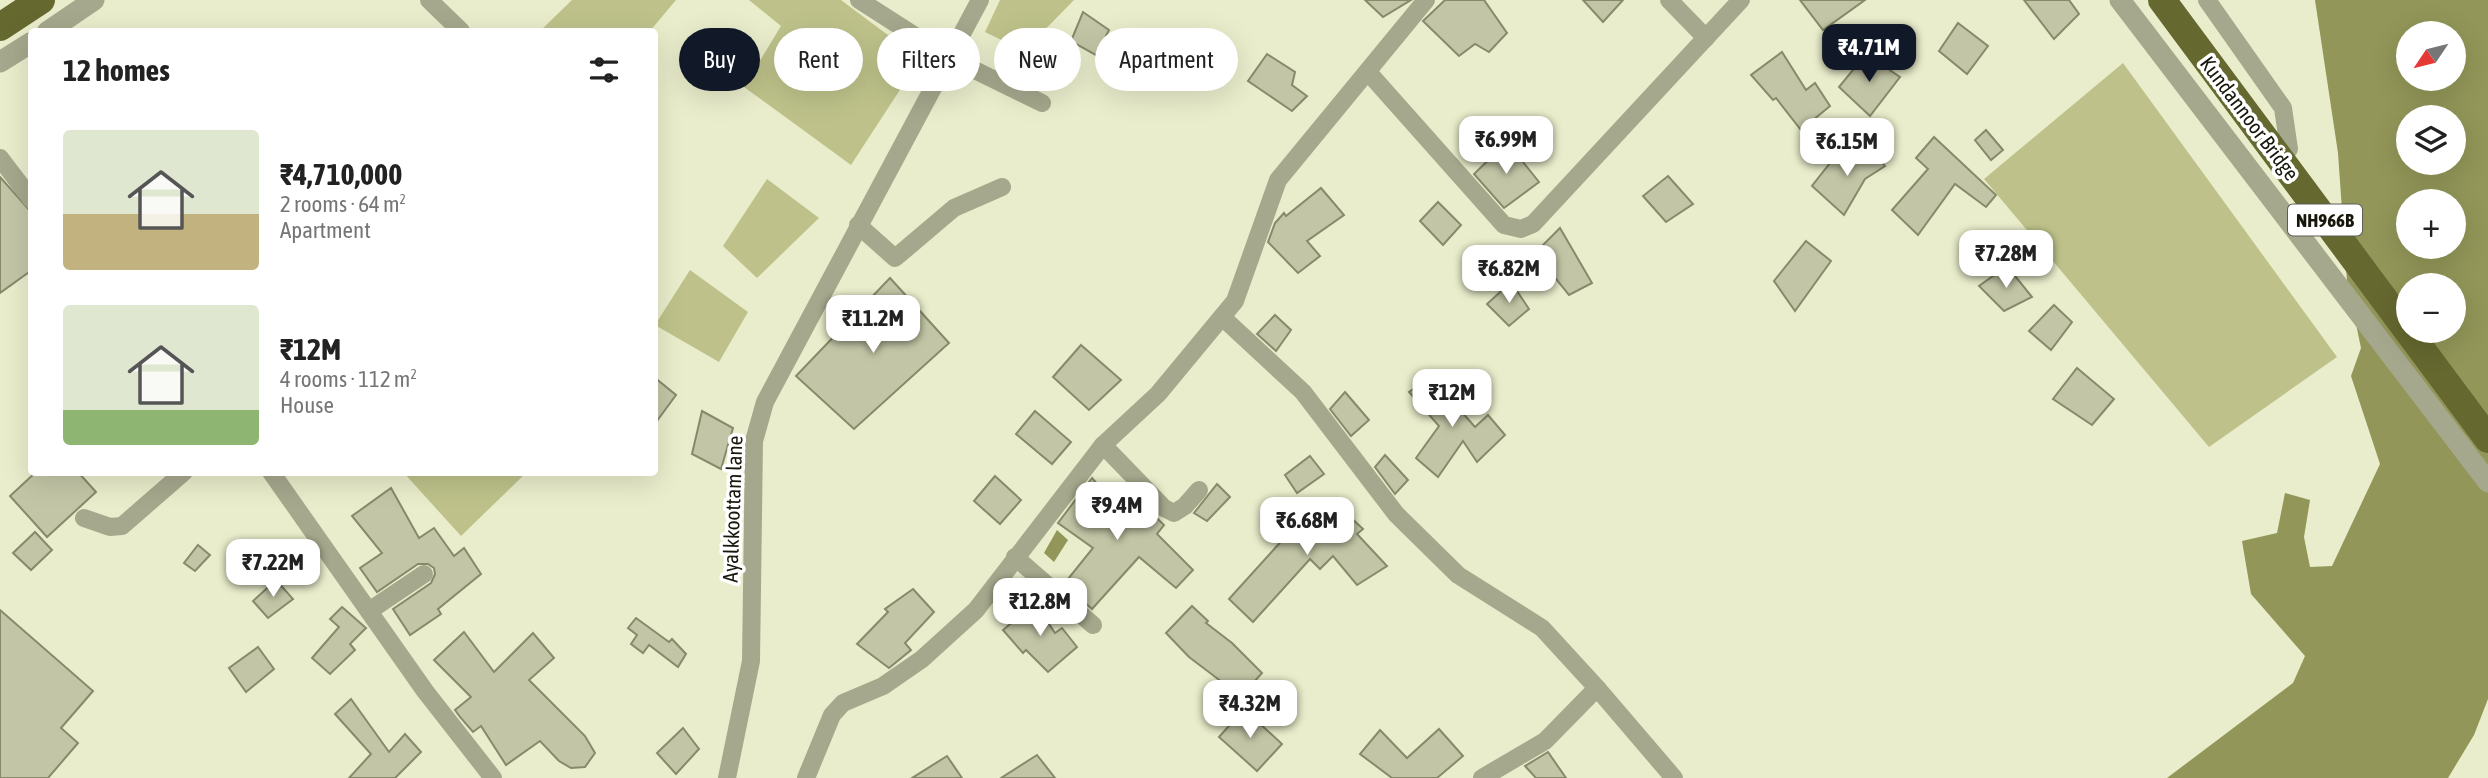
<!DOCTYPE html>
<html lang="en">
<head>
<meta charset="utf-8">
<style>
	:root { --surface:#fff; --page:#f2f2f2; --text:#222; --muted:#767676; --accent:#111827 }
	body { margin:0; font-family:"Asap Condensed",sans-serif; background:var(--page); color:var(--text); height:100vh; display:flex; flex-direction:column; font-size:26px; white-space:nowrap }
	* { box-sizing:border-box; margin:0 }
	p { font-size:23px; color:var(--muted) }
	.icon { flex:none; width:38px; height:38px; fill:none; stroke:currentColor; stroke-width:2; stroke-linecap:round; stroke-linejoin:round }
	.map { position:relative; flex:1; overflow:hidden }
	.panel { position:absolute; left:28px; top:28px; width:630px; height:448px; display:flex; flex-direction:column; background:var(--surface); border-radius:7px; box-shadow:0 7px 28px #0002 }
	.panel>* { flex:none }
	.banner { position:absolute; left:679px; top:28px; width:665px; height:63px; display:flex; gap:14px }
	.needle { width:46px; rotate:235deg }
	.controls { position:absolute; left:2396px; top:21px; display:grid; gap:14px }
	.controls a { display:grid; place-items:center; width:70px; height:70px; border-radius:50%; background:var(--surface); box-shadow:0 7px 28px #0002; font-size:35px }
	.price { position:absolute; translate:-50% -60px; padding:0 16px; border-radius:14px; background:#fff; color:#222; font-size:23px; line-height:46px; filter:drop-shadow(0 2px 4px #0008) }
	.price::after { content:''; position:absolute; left:50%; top:42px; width:21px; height:16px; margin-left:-10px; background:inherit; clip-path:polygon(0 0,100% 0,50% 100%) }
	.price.current { background:var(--accent); color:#fff }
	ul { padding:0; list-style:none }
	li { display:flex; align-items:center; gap:21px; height:175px; padding:0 35px }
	li span { display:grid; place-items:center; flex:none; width:196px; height:140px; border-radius:7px; color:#555 }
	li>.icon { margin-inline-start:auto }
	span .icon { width:84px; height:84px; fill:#fffc; stroke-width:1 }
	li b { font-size:30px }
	h2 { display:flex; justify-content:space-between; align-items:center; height:84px; padding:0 35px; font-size:30px }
	.pill { padding:0 24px; border-radius:32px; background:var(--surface); box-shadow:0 7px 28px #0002; font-size:24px; line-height:63px }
	.pill.current { background:var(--accent); color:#fff }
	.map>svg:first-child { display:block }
	.green { fill:#bec28a }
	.water { fill:#929658; fill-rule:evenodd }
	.building { fill:#c3c6a6; stroke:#87896b; stroke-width:2 }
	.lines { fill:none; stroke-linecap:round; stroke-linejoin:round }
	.minor { stroke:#a6a88d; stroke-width:18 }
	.tertiary { stroke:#a6a88d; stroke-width:21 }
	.trunk { stroke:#65682f; stroke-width:28 }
	.labels { text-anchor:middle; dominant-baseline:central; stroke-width:7; stroke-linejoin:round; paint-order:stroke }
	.shield { fill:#fff; stroke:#5d5d55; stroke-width:2 }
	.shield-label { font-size:19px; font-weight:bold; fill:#17170c }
	.street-label { font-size:21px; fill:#17170c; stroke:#fff }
</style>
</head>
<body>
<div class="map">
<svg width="2488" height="778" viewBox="0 0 2488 778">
	<rect width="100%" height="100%" fill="#e9edcb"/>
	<!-- green -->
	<g class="green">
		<path d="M572,0H676L650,31H540Z"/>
		<path d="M749,0H841L920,59L851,165L744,87L781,26Z"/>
		<path d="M1000,0H1074L1024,51L985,32Z"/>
		<path d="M2123,63L2337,357L2209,447L1984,179Z"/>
		<path d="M767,179L819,218L757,278L723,246Z"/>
		<path d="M690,270L748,312L719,362L655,325Z"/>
		<path d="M403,472H526V473L461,536Z"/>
	</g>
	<!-- water -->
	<g class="water">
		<path d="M2315,0H2488V699L2474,735L2448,778H2167L2293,683L2305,656L2251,594L2242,541L2277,533L2285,493L2310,500L2304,537L2310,567L2332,566L2380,464L2351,376L2361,348L2347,281L2338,153ZM2408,33H2454V79H2408ZM2408,117H2454V163H2408ZM2408,201H2454V247H2408ZM2408,285H2454V331H2408Z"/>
		<path d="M1057,530L1068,540L1054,562L1044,553Z"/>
	</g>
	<!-- building -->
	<g class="building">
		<path d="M1365,0H1411L1383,17Z"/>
		<path d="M1445,0H1484L1507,33L1489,52L1475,44L1459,56L1423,21Z"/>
		<path d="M1583,0H1623L1603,22Z"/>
		<path d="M1800,0H1865L1823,30Z"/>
		<path d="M2024,0H2069L2079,14L2054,39Z"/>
		<path d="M1083,12L1109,30L1096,55L1071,41Z"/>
		<path d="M1958,23L1988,46L1967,74L1939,51Z"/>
		<path d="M1782,52L1806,90L1815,83L1830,106L1801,130L1776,98L1773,100L1751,75Z"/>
		<path d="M1267,54L1295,72L1292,85L1307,96L1292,111L1248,81Z"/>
		<path d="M1866,54L1900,77L1870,116L1839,87Z"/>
		<path d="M1986,130L2003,150L1991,160L1975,140Z"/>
		<path d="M1934,137L1996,195L1986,207L1955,184L1918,235L1892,210L1928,169L1916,158Z"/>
		<path d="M1507,142L1539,182L1504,208L1474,174Z"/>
		<path d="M1866,145L1885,166L1865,179L1844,215L1812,186L1834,158L1843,165Z"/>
		<path d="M1668,176L1693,204L1666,222L1643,196Z"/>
		<path d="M0,177L32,213V270L0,293Z"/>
		<path d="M1321,188L1344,215L1307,241L1320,256L1298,273L1268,242L1275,223L1284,213L1286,216Z"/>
		<path d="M1438,202L1461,225L1443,245L1420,221Z"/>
		<path d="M1560,228L1592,283L1569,295L1535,253Z"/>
		<path d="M1806,241L1831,261L1795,311L1774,281Z"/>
		<path d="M2007,266L2032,297L2004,311L1979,286Z"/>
		<path d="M890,278L949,343L854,429L796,376Z"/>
		<path d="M1511,282L1529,309L1509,326L1487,304Z"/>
		<path d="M2054,305L2072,322L2051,350L2029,331Z"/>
		<path d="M1275,315L1291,330L1276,351L1257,334Z"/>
		<path d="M1081,345L1121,380L1089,410L1053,377Z"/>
		<path d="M2077,368L2114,399L2092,425L2053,399Z"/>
		<path d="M654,377L676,395L654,425Z"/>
		<path d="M1431,377L1475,427L1488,415L1505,435L1477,462L1463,441L1438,477L1416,458L1439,426L1409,392Z"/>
		<path d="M1345,392L1369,420L1351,436L1330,409Z"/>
		<path d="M702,411L733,428L721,469L692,454Z"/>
		<path d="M1035,411L1071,442L1052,464L1016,434Z"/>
		<path d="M1385,455L1408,480L1395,494L1375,467Z"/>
		<path d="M1310,456L1324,474L1297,493L1285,475Z"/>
		<path d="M36,472H78L96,492L47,537L10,496Z"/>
		<path d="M995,476L1021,500L1000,524L974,501Z"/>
		<path d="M1092,478L1111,500L1125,487L1164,525L1157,534L1193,570L1176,588L1139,557L1092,609L1064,584L1093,548L1058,523Z"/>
		<path d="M1217,484L1230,497L1207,521L1194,513Z"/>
		<path d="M391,488L419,538L434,528L454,556L464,548L481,574L438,609L441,614L410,635L393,609L431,583L435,574L434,568L428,564H418L377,592L360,568L382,553L352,516Z"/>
		<path d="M1311,499L1333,527L1347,514L1363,529L1357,534L1387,566L1357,585L1333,556L1320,569L1310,559L1253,622L1229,599L1286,536L1278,529Z"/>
		<path d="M35,532L52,550L31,570L13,553Z"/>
		<path d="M198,545L210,555L195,571L184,563Z"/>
		<path d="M276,580L293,599L268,618L253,601Z"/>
		<path d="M913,589L934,612L905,643L911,650L889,668L857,644L888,612L885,609Z"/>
		<path d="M1035,603L1055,633L1062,628L1077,647L1048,672L1026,650L1023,653L1003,630Z"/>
		<path d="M1192,606L1208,621L1206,623L1232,643L1262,673L1236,702L1218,686L1222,682L1189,657L1166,633Z"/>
		<path d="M342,607L366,628L350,644L355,650L330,674L312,658L339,627L330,619Z"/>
		<path d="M0,610L93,691L61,728L78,743L48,778H0Z"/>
		<path d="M636,618L669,642L672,639L686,654L678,667L649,645L643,653L631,644L637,635L628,628Z"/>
		<path d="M464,632L494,672L533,633L554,658L529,680L585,736L595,753L585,767L571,768L559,761L540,741L506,765L481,726L473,732L460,717L455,710L471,697L434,660Z"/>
		<path d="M258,647L274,669L246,692L229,668Z"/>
		<path d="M351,699L389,752L405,734L421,752L395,778H349L371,754L335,714Z"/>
		<path d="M1244,709L1282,744L1257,771L1219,737Z"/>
		<path d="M683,728L699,749L676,774L657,753Z"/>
		<path d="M1439,729L1463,756L1437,778H1392L1360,754L1380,730L1407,758Z"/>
		<path d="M1548,752L1566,778H1536L1525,766Z"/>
		<path d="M1037,755L1055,778H1001Z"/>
		<path d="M947,756L962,778H912Z"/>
	</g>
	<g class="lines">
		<!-- minor -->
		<g class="minor">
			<path d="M429,0L461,31"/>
			<path d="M859,0L948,57L1042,103"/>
			<path d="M1669,0L1706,38"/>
			<path d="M2207,0L2283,108L2289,149"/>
			<path d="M1368,72L1504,225L1521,229L1533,224L1741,0"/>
			<path d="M0,158L32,200"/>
			<path d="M858,225L895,258L954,208L1002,187"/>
			<path d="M1222,317L1303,392L1396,514L1458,575L1542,628L1597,688L1545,741L1482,778"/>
			<path d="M1103,445L1164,508L1174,513L1185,506L1199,490"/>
			<path d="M271,472L425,691L493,778"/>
			<path d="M84,518L110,527L122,526L184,472"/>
			<path d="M1015,557L1093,625"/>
			<path d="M369,611L424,574"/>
			<path d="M1597,688L1674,778"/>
			<path d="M727,778L751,661L754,441L765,402L980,0"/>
			<path d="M806,778L832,715L843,703L883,686L922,659L976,610L1103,445L1158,394L1235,301L1278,180L1426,0"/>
		</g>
		<!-- tertiary -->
		<g class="tertiary">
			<path d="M2120,0L2488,482"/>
			<path d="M47,32L94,0"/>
			<path d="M0,62L32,42"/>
		</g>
		<!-- trunk -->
		<g class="trunk">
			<path d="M2162,0L2488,439"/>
			<path d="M0,27L41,0"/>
		</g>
	</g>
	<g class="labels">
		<!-- shield labels -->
		<rect class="shield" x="2288" y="204.5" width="74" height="31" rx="5"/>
		<g class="shield-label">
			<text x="2325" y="220">NH966B</text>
		</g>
		<!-- street labels -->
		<g class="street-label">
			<text transform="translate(2250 118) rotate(53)">Kundannoor Bridge</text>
			<text transform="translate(732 509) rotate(-88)">Ayalkkoottam lane</text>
		</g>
	</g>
</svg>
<div class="controls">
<a><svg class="needle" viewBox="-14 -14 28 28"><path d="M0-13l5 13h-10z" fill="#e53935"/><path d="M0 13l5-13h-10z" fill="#767676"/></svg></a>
<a><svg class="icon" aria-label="layers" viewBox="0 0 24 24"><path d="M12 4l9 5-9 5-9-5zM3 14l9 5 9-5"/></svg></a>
<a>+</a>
<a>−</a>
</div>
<b class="price current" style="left:1869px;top:84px">₹4.71M</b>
<b class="price" style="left:1506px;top:176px">₹6.99M</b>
<b class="price" style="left:1847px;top:178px">₹6.15M</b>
<b class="price" style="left:2006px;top:290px">₹7.28M</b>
<b class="price" style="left:1509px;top:305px">₹6.82M</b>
<b class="price" style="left:873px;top:355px">₹11.2M</b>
<b class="price" style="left:1452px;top:429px">₹12M</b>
<b class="price" style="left:1117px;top:542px">₹9.4M</b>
<b class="price" style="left:1307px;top:557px">₹6.68M</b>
<b class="price" style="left:273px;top:599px">₹7.22M</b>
<b class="price" style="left:1040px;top:638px">₹12.8M</b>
<b class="price" style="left:1250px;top:740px">₹4.32M</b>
<div class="banner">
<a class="pill current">Buy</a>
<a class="pill">Rent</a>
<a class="pill">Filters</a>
<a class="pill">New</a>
<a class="pill">Apartment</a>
</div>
<section class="panel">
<h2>12 homes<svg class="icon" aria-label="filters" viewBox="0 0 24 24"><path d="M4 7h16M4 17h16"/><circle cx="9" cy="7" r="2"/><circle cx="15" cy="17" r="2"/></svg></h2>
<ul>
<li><span style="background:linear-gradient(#dfe7d0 60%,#c2b280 0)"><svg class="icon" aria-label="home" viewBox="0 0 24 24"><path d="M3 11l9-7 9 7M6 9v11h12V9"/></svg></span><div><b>₹4,710,000</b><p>2 rooms · 64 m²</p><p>Apartment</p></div></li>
<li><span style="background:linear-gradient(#dfe7d0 75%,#8fb573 0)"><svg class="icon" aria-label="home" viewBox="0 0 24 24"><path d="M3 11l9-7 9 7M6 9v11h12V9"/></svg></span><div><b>₹12M</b><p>4 rooms · 112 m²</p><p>House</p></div></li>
</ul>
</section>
</div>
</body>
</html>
